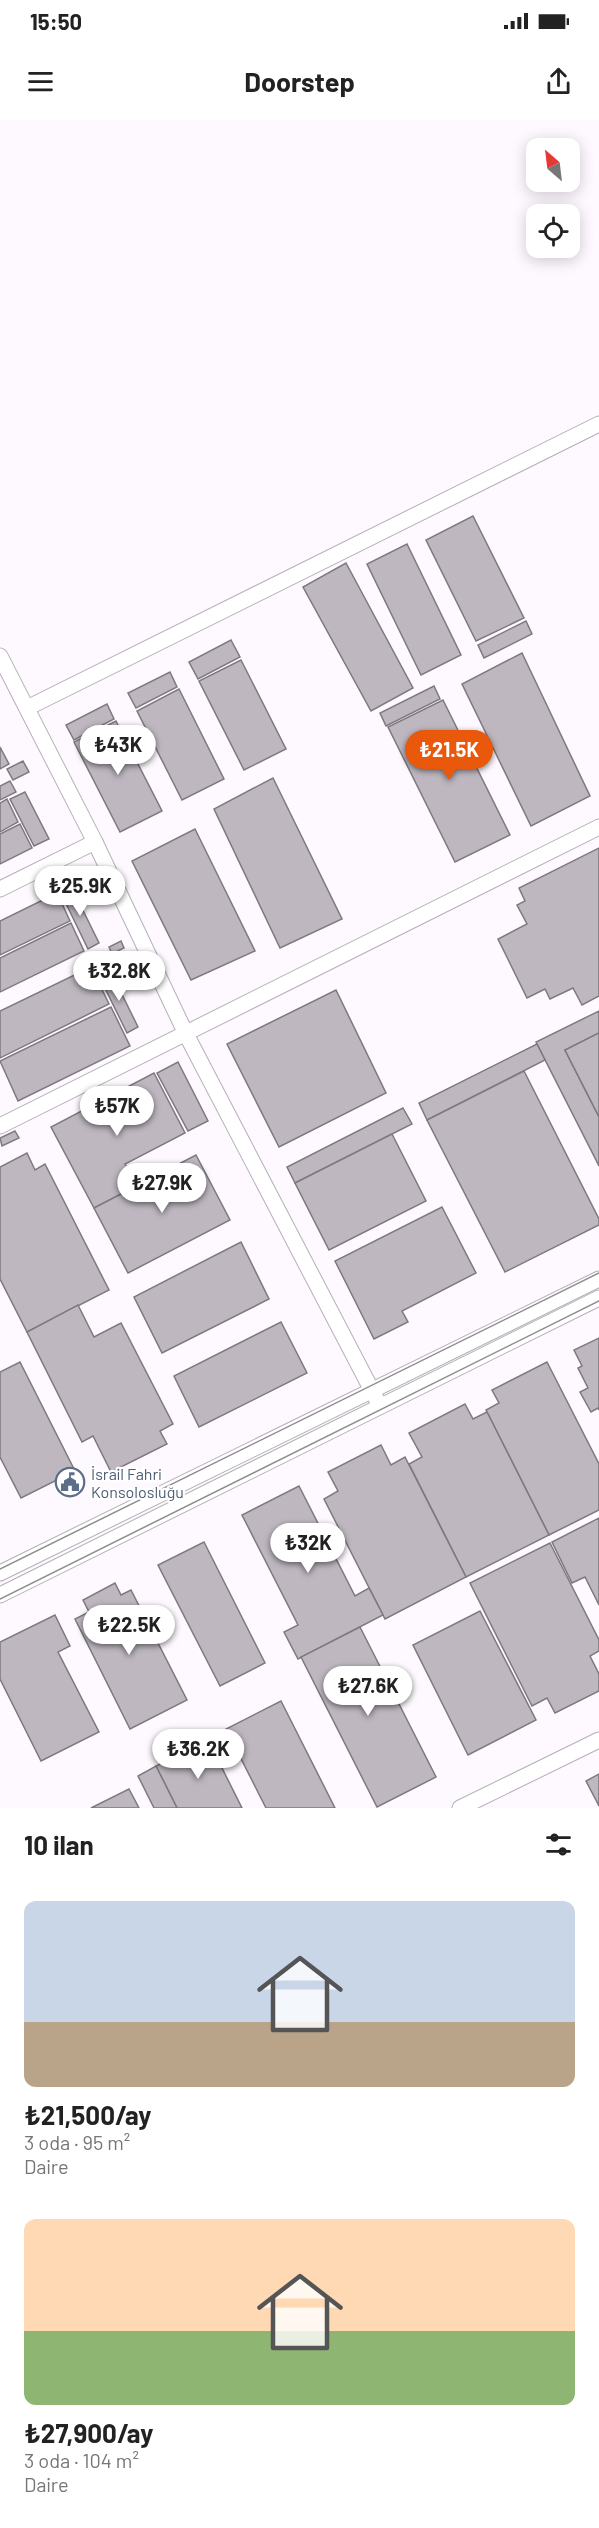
<!DOCTYPE html>
<html lang="tr">
<head>
<meta charset="utf-8">
<style>
	:root { --surface:#fff; --page:#f6f6f6; --text:#222; --muted:#767676; --accent:#ea580c }
	body { margin:0; font-family:Barlow,sans-serif; background:var(--page); color:var(--text); height:100vh; display:flex; flex-direction:column; font-size:22px; white-space:nowrap }
	* { box-sizing:border-box; margin:0 }
	p { font-size:20px; color:var(--muted) }
	.icon { flex:none; width:33px; height:33px; fill:none; stroke:currentColor; stroke-width:2; stroke-linecap:round; stroke-linejoin:round }
	.map { position:relative; height:1688px; overflow:hidden }
	.drawer { display:flex; flex-direction:column; background:var(--surface); flex:1 }
	.drawer>* { flex:none }
	.needle { width:39px; rotate:332deg }
	.controls { position:absolute; left:526px; top:18px; display:grid; gap:12px }
	.controls a { display:grid; place-items:center; width:54px; height:54px; border-radius:12px; background:var(--surface); box-shadow:0 3px 15px #0003; font-size:30px }
	.price { position:absolute; translate:-50% -51px; padding:0 14px; border-radius:21px; background:#fff; color:#222; font-size:20px; line-height:39px; filter:drop-shadow(0 2px 3px #0008) }
	.price::after { content:''; position:absolute; left:50%; top:36px; width:18px; height:14px; margin-left:-9px; background:inherit; clip-path:polygon(0 0,100% 0,50% 100%) }
	.price.active { background:var(--accent); color:#fff }
	ul { padding:0; list-style:none }
	li { display:grid; align-content:center; gap:12px; height:318px; padding:0 24px }
	li span { display:grid; place-items:center; height:186px; border-radius:12px; color:#555 }
	li>.icon { margin-inline-start:auto }
	span .icon { width:108px; height:108px; fill:#fffc; stroke-width:1 }
	li b { font-size:26px }
	h2 { display:flex; justify-content:space-between; align-items:center; height:72px; padding:0 24px; font-size:26px }
	.status { display:flex; justify-content:space-between; align-items:center; height:42px; padding:0 30px; background:var(--surface); direction:ltr }
	.status svg { height:16px; fill:currentColor }
	header { display:flex; justify-content:space-between; align-items:center; height:78px; padding:0 24px; background:var(--surface); font-size:27px; font-weight:700 }
	.map>svg:first-child { display:block }
	.building { fill:#beb7c0; stroke:#7e7880; stroke-width:1.5 }
	.lines { fill:none; stroke-linecap:round; stroke-linejoin:round }
	.minor-casing { stroke:#b6afb8; stroke-width:17 }
	.minor { stroke:#fff; stroke-width:15 }
	.tram { stroke:#8f8c90; stroke-width:1.5 }
	.labels { text-anchor:middle; dominant-baseline:central; stroke-width:4.5; stroke-linejoin:round; paint-order:stroke }
	.service-label { font-size:16px; fill:#4e5e75; stroke:#fff; text-anchor:start }
</style>
</head>
<body>
<div class="status"><b>15:50</b><svg viewBox="0 0 49 12"><path d="M0 12V9h3v3zM5 12V6h3v6zM10 12V3h3v9zM15 12V0h3v12zM26 1h20v11H26zM47 4h2v5h-2z"/></svg></div>
<header><svg class="icon" aria-label="menu" viewBox="0 0 24 24"><path d="M4 6h16M4 12h16M4 18h16"/></svg>Doorstep<svg class="icon" aria-label="share" viewBox="0 0 24 24"><path d="M12 15V3M7 8l5-5 5 5M5 13v7h14v-7"/></svg></header>
<div class="map">
<svg width="599" height="1688" viewBox="0 0 599 1688">
	<rect width="100%" height="100%" fill="#fdf9fe"/>
	<!-- building -->
	<g class="building">
		<path d="M473,396L524,498L476,521L426,420Z"/>
		<path d="M407,424L461,535L421,555L367,444Z"/>
		<path d="M346,443L413,568L371,591L303,467Z"/>
		<path d="M526,501L532,514L484,538L478,525Z"/>
		<path d="M231,520L240,537L198,559L189,542Z"/>
		<path d="M522,533L590,676L531,706L462,564Z"/>
		<path d="M241,540L286,629L244,650L199,561Z"/>
		<path d="M170,552L177,567L136,588L128,573Z"/>
		<path d="M434,566L440,579L386,606L380,593Z"/>
		<path d="M179,569L224,659L182,680L137,591Z"/>
		<path d="M443,580L510,715L455,742L388,607Z"/>
		<path d="M107,584L114,599L74,620L66,605Z"/>
		<path d="M116,601L162,691L120,712L74,622Z"/>
		<path d="M0,627L9,644L0,649Z"/>
		<path d="M23,641L29,652L13,660L7,649Z"/>
		<path d="M273,658L342,799L280,828L214,689Z"/>
		<path d="M10,661L16,672L0,680V666Z"/>
		<path d="M25,672L49,719L34,726L10,679Z"/>
		<path d="M7,679L18,702L0,712V683Z"/>
		<path d="M20,704L32,728L0,744V714Z"/>
		<path d="M195,709L255,831L191,860L132,741Z"/>
		<path d="M599,728V876L582,885L573,868L550,879L545,869L527,878L498,819L527,804L517,785L525,781L519,768Z"/>
		<path d="M87,750L94,766L87,769L79,754Z"/>
		<path d="M71,766L99,823L88,829L60,771Z"/>
		<path d="M57,773L70,801L0,835V801Z"/>
		<path d="M71,803L84,831L0,872V838Z"/>
		<path d="M121,821L124,828L112,834L109,827Z"/>
		<path d="M91,847L109,884L0,938V891Z"/>
		<path d="M110,850L138,907L127,913L99,856Z"/>
		<path d="M336,870L386,973L279,1027L227,924Z"/>
		<path d="M111,887L130,926L18,981L0,941Z"/>
		<path d="M599,891V913L565,930L599,997V1046L536,922Z"/>
		<path d="M599,913V997L565,930Z"/>
		<path d="M537,924L545,940L427,1000L419,983Z"/>
		<path d="M178,942L208,1001L188,1011L157,953Z"/>
		<path d="M524,951L599,1099V1105L505,1152L427,1000Z"/>
		<path d="M154,953L185,1013L125,1044L137,1066L94,1088L51,1007Z"/>
		<path d="M403,988L412,1004L295,1063L287,1047Z"/>
		<path d="M15,1011L19,1018L2,1026L0,1018Z"/>
		<path d="M392,1014L426,1081L329,1130L295,1063Z"/>
		<path d="M27,1033L35,1050L45,1044L109,1170L27,1212L0,1159V1047Z"/>
		<path d="M196,1035L230,1100L128,1153L94,1088Z"/>
		<path d="M442,1087L476,1153L402,1191L408,1202L374,1219L335,1141Z"/>
		<path d="M241,1122L269,1179L162,1233L134,1177Z"/>
		<path d="M78,1185L94,1217L121,1203L173,1304L160,1311L167,1324L111,1352L93,1316L82,1322L27,1212Z"/>
		<path d="M281,1202L307,1253L199,1307L174,1256Z"/>
		<path d="M599,1218V1290L598,1288L591,1292L580,1272L588,1268L578,1248L582,1246L574,1230Z"/>
		<path d="M20,1242L75,1351L21,1378L0,1337V1252Z"/>
		<path d="M547,1242L599,1344V1390L549,1415L486,1290L499,1283L492,1270Z"/>
		<path d="M465,1284L473,1299L487,1292L549,1415L466,1457L409,1344L422,1337L409,1313Z"/>
		<path d="M381,1325L391,1345L405,1337L466,1457L385,1499L324,1379L338,1371L328,1352Z"/>
		<path d="M299,1366L355,1476L369,1468L383,1495L298,1539L284,1512L298,1505L242,1395Z"/>
		<path d="M599,1398V1485L585,1457L572,1463L552,1422Z"/>
		<path d="M204,1422L265,1543L220,1566L158,1445Z"/>
		<path d="M550,1423L599,1520V1531L590,1536L599,1554V1571L555,1593L547,1578L532,1586L470,1463Z"/>
		<path d="M115,1463L121,1475L131,1470L187,1580L130,1609L75,1499L89,1492L83,1480Z"/>
		<path d="M480,1491L536,1600L468,1635L413,1525Z"/>
		<path d="M55,1495L70,1526L58,1532L99,1612L41,1641L0,1559V1522Z"/>
		<path d="M360,1507L436,1657L377,1687L301,1537Z"/>
		<path d="M281,1581L335,1688H266L226,1609Z"/>
		<path d="M208,1620L242,1688H177L156,1646Z"/>
		<path d="M156,1646L177,1688H154L138,1656Z"/>
		<path d="M599,1654V1686L586,1661Z"/>
		<path d="M129,1669L139,1688H91Z"/>
	</g>
	<g class="lines">
		<!-- minor casing -->
		<g class="minor-casing">
			<g id="minor">
				<path d="M0,536L95,722L186,914L380,1286"/>
				<path d="M27,588L599,304"/>
				<path d="M0,769L95,722"/>
				<path d="M0,1006L599,707"/>
				<path d="M0,1453L599,1159"/>
				<path d="M0,1475L599,1178"/>
				<path d="M460,1688L599,1620"/>
			</g>
		</g>
		<!-- minor -->
		<use href="#minor" class="minor"/>
		<!-- tram -->
		<g class="tram">
			<path d="M0,1449L599,1153"/>
			<path d="M0,1479L599,1181"/>
		</g>
	</g>
	<!-- icons -->
	<defs>
		<g id="civic-ring" transform="scale(1.5)"><circle r="9.5" fill="#fff" stroke="#5c6f8a" stroke-width="1.5"/><path d="M-.6-6.5H3V-4.5H.6V-3L4-1V1h2V6H-6V1h2V-1L-.6-3ZM-1.2 2.5V6h2.4V2.5Z" fill="#5c6f8a"/></g>
	</defs>
	<g fill-rule="evenodd">
		<use href="#civic-ring" x="70" y="1362"/>
	</g>
	<g class="labels">
		<!-- service labels -->
		<g class="service-label">
			<text x="91" y="1353">İsrail Fahri<tspan x="91" dy="18">Konsolosluğu</tspan></text>
		</g>
	</g>
</svg>
<div class="controls">
<a><svg class="needle" viewBox="-14 -14 28 28"><path d="M0-13l5 13h-10z" fill="#e53935"/><path d="M0 13l5-13h-10z" fill="#767676"/></svg></a>
<a><svg class="icon" aria-label="locate" viewBox="0 0 24 24"><circle cx="12" cy="12" r="6"/><path d="M12 2v4M12 18v4M2 12h4M18 12h4"/></svg></a>
</div>
<b class="price" style="left:118px;top:656px">₺43K</b>
<b class="price active" style="left:449px;top:661px">₺21.5K</b>
<b class="price" style="left:80px;top:797px">₺25.9K</b>
<b class="price" style="left:119px;top:882px">₺32.8K</b>
<b class="price" style="left:117px;top:1017px">₺57K</b>
<b class="price" style="left:162px;top:1094px">₺27.9K</b>
<b class="price" style="left:308px;top:1454px">₺32K</b>
<b class="price" style="left:129px;top:1536px">₺22.5K</b>
<b class="price" style="left:368px;top:1597px">₺27.6K</b>
<b class="price" style="left:198px;top:1660px">₺36.2K</b>
</div>
<section class="drawer">
<h2>10 ilan<svg class="icon" aria-label="filters" viewBox="0 0 24 24"><path d="M4 7h16M4 17h16"/><circle cx="9" cy="7" r="2"/><circle cx="15" cy="17" r="2"/></svg></h2>
<ul>
<li><span style="background:linear-gradient(#c9d6e8 65%,#b9a48a 0)"><svg class="icon" aria-label="home" viewBox="0 0 24 24"><path d="M3 11l9-7 9 7M6 9v11h12V9"/></svg></span><div><b>₺21,500/ay</b><p>3 oda · 95 m²</p><p>Daire</p></div></li>
<li><span style="background:linear-gradient(#ffd9b3 60%,#8fb573 0)"><svg class="icon" aria-label="home" viewBox="0 0 24 24"><path d="M3 11l9-7 9 7M6 9v11h12V9"/></svg></span><div><b>₺27,900/ay</b><p>3 oda · 104 m²</p><p>Daire</p></div></li>
</ul>
</section>
</body>
</html>
